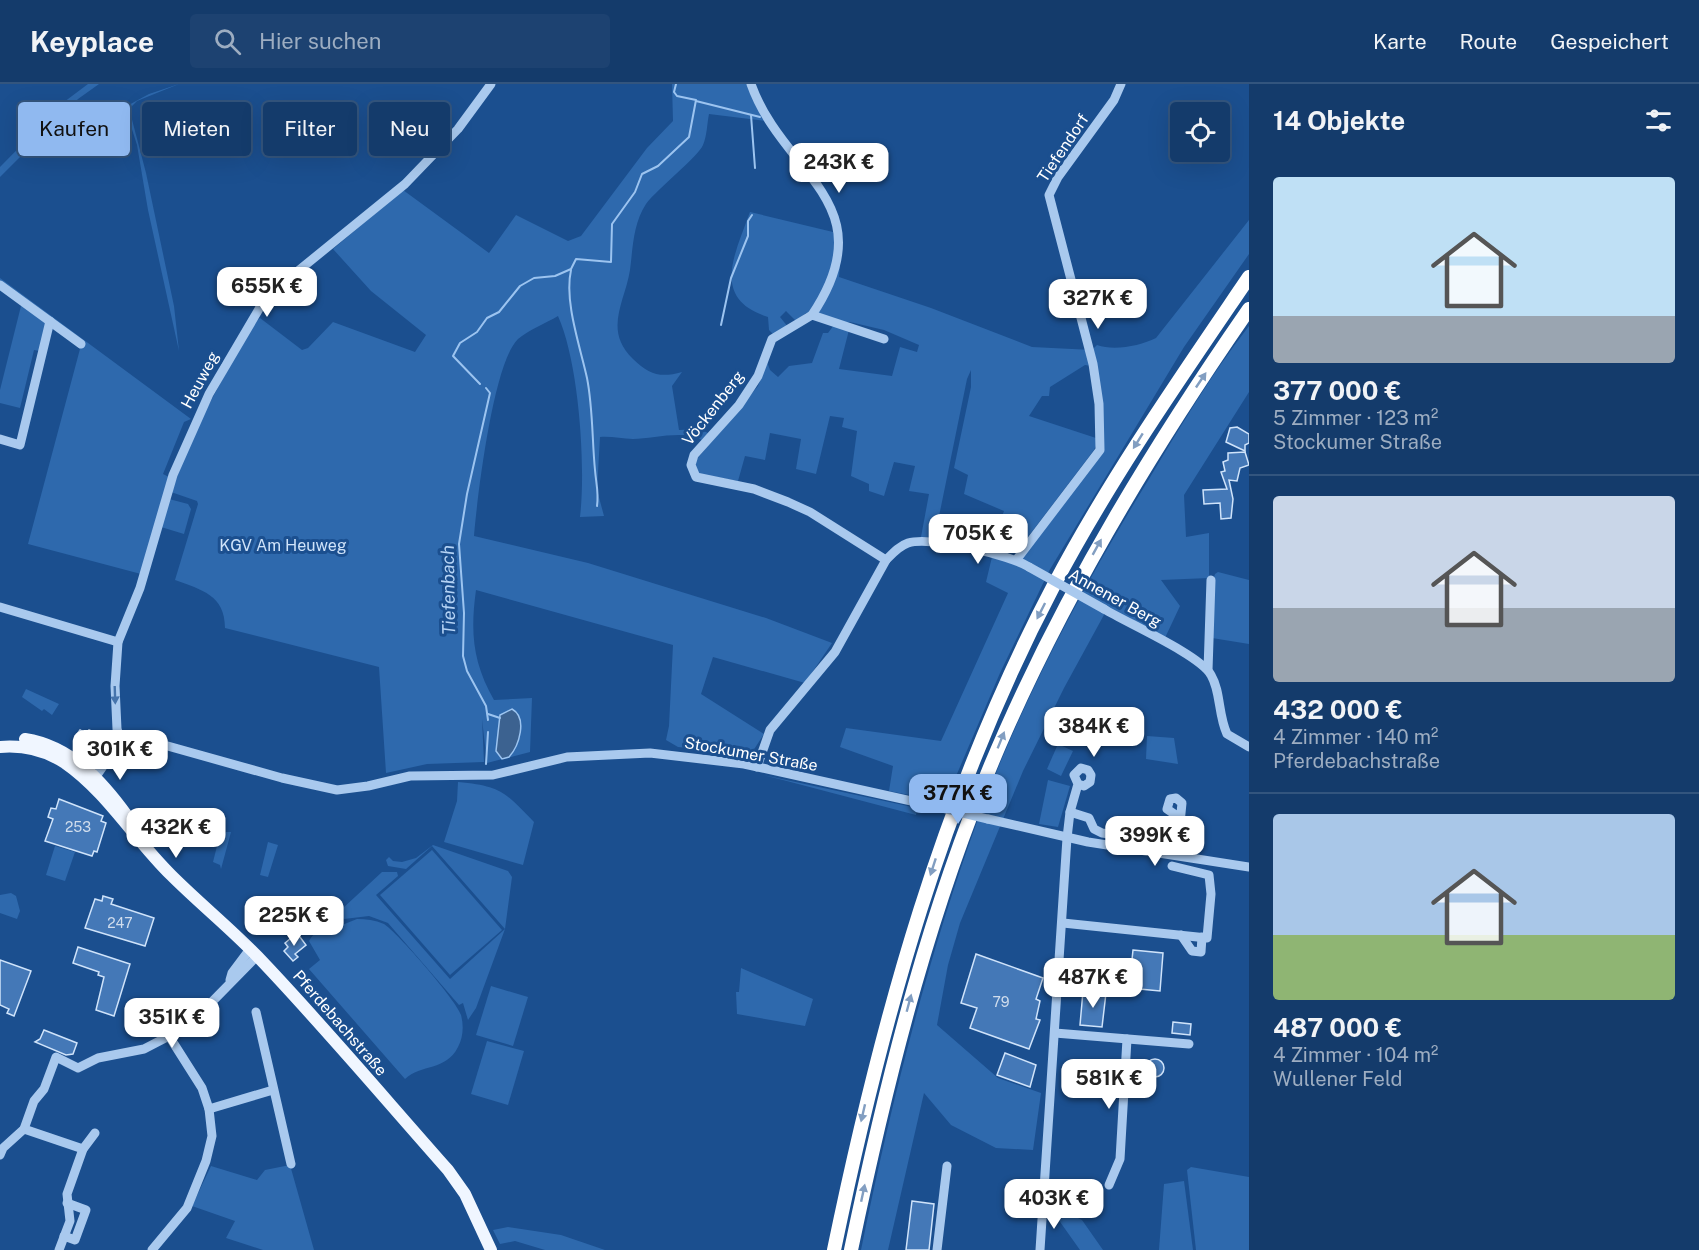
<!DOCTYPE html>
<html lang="de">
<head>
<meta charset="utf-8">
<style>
	:root { --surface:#143b6b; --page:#1d4271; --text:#f1f3f6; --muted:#9dadc1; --line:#33557e; --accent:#90b9f0 }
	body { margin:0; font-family:"Public Sans",sans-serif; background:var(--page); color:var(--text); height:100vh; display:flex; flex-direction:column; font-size:22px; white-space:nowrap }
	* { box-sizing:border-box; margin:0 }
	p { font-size:20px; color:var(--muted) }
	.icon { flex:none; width:33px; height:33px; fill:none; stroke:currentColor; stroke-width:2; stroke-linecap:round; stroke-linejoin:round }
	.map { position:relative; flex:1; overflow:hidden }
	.drawer { display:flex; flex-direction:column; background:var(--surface); width:450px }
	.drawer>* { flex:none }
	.banner { position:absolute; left:18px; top:18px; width:570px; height:54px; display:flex; gap:12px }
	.controls { position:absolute; left:1170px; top:18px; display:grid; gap:12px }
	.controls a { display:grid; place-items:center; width:60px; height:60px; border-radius:6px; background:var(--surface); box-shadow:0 6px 24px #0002,0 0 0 2px var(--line); font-size:30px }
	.price { position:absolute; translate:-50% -51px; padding:0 14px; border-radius:12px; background:#fff; color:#222; font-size:20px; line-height:39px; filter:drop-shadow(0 2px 3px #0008) }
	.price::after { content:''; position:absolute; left:50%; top:36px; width:18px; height:14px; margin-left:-9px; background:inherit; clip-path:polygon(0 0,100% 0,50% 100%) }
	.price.current { background:var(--accent); color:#111 }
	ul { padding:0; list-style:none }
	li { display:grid; align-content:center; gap:12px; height:318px; padding:0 24px }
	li+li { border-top:2px solid var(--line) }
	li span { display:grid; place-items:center; height:186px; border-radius:6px; color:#555 }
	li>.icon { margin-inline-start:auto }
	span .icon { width:108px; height:108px; fill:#fffc; stroke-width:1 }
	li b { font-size:26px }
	h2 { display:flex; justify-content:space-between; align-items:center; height:72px; padding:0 24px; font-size:26px }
	.pill { padding:0 21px; border-radius:6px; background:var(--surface); box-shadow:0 6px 24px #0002,0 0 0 2px var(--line); font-size:21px; line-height:54px }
	.pill.current { background:var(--accent); color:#111 }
	header { display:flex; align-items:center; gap:36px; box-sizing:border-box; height:84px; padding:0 30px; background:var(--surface); border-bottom:2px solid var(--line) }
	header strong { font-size:28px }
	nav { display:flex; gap:33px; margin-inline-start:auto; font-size:21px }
	.search { width:420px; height:54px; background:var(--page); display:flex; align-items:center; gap:15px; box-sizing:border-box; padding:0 21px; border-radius:6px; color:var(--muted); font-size:22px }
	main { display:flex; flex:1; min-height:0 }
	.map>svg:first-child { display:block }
	.green { fill:#2e69ad }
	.water { fill:#3c6290; stroke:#9cc4f0; stroke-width:1.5 }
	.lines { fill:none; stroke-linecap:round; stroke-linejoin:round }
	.stream { stroke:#9cc4f0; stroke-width:2 }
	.building { fill:#4478b7; stroke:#cfe3fa; stroke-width:1.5 }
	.minor { stroke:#a9c9ee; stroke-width:9 }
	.major { stroke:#f0f6ff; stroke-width:12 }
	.highway { stroke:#fff; stroke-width:14 }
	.minor-bridge { stroke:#a9c9ee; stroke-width:9 }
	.oneway { fill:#829ec1 }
	.oneway2 { fill:#4674ac }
	.labels { text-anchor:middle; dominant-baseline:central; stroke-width:6; stroke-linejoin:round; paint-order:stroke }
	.number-label { font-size:14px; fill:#d0dded }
	.street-label { font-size:16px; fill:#fff; stroke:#1b4f8f }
	.park-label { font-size:16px; fill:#cfe3fa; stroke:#1b4f8f }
	.water-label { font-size:18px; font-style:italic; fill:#b5d3f5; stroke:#1b4f8f }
</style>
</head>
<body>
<header>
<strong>Keyplace</strong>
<div class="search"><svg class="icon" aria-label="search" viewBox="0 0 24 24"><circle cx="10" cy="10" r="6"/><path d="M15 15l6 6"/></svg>Hier suchen</div>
<nav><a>Karte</a><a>Route</a><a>Gespeichert</a></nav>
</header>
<main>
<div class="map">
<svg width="1249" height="1166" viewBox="0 0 1249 1166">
	<rect width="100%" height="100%" fill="#1b4f8f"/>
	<!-- green -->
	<g class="green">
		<path d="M88,0H99L78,15L0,93V83L64,18Z"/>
		<path d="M179,0L137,17L131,23L130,28L146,89L174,222L179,267L148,126L137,61L125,23L149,10Z"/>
		<path d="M672,0H748L766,37L709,30C707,40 707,52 703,61C698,73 658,104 646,120C633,140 633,163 630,186C625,218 603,246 633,275C649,291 661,294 682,288L672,302L679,346L700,345L710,350L703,357C686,345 653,355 633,355C622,355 611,352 600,353L597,406L604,432L580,433C586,382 579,279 558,232C546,239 529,246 518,255C493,279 477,415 474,452L588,479L766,534L832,559L805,599L713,573L701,610L764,650L751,670L678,663L666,656L669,642L673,561L476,506C470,549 473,579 494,616L532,614L530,668L487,679L482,635L484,678L427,680L386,689L379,583L225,544C225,511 202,506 175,496L198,420L197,417L171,408L195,346L252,241L260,234L302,266L308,264L333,238L415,268L426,251L371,207L333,165L403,106L489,169L516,131L568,157L581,152L647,64L673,37Z"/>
		<path d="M750,128L833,148L841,168L839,193L931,224L1032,263L1092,266L1097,261C1114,267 1140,262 1156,254L1249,136V170L1184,263L1049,487L1000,589L945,718L889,707L893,682L840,663L846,644L941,657L1008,509L986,498L992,473L1017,480L1102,364L1097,283L1085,281L1050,303L1049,312H1042L1029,332L1099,355L1094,366L1024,458L995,451L1004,427L964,410L968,391L954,384L971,303V286L967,295L935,452L931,454L921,453L929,410L909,407L915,382L894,378L884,412L869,407V400L851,392L857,347L842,343L844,334L830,332L816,390L796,385L801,355L770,349L765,376L745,372L738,397L700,390L696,386V376L758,302L767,278L770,286L778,293L789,282L812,279L823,249H828L834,241L849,246L839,285L892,292L900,263L917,268L919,261L884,246L850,238L842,239L815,229H806L796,237L786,227L780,233L788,243L775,252L769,246L768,233C710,215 735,170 750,128Z"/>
		<path d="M0,194L191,335L184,338L163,390L169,393L141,490L28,460L80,265L0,197Z"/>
		<path d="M22,218L47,239L40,267L34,266L20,324L0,319V306Z"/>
		<path d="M1249,242V308L1184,411L1186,453L1209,449V494L1161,496L1180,522L1164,556L1105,529L1064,604L1023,687L960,839L948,881L937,941L998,994L1041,1009L1033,1066L996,1064L951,1041L924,1009L888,1166H861C891,1019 927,876 978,735C1022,616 1083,502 1149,395C1180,343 1212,289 1249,242Z"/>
		<path d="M169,415L188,420L191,425L184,450L161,443Z"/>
		<path d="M1218,488L1249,496V560L1212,554L1213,496L1215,490Z"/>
		<path d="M26,605L59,620L52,631L44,625L42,627L22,613Z"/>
		<path d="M1147,652L1174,654L1178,680L1146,675Z"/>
		<path d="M1058,660L1073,667L1061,692L1047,685Z"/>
		<path d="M763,691L917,724L916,731L783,696Z"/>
		<path d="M1048,696L1070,702L1058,743L1039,740Z"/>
		<path d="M458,698C501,702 505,708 534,738L523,781L444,758L457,717Z"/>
		<path d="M226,748H231L221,785L220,781L213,778L219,754Z"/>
		<path d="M268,758L278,761L268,793L260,791Z"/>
		<path d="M433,761L508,787L512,793L505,845L476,924L468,936L463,919L459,921L388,839L369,832L344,835L341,832L342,825L382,788H397L398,792L376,811L450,895L505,845L432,762L406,785L388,782L386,776L389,773L393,777L402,778L416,774Z"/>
		<path d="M55,762L75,768L65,797L46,791Z"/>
		<path d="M432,766L502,846L450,891L380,811Z"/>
		<path d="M11,809L16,812L20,827L17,835L0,829V811Z"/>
		<path d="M357,835C366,835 375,836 384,840C397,848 457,917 461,931C464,942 463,954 458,963C446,987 421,980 405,995L309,885L320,876L309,857C313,849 326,838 336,836L342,841Z"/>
		<path d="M741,884L813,915L805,942L737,930L736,908H739Z"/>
		<path d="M491,902L528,913L513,962L476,951Z"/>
		<path d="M487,957L524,967L508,1021L471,1010Z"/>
		<path d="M290,1081L314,1166H263L226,1154L235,1137L192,1122L211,1082L257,1096L265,1086Z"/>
		<path d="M1191,1083L1249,1093V1166H1196L1187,1086Z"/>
		<path d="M1184,1097L1193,1166H1159L1164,1100Z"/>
		<path d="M1052,1121L1082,1136L1103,1166H1080L1058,1135L1049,1136Z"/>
		<path d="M508,1143L561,1151L605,1166H545L515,1157L500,1160L493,1146Z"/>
	</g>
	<!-- water -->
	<path class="water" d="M512,625C528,634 519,662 509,673L502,675L496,667L500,631Z"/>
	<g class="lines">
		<!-- stream -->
		<g class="stream">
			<path d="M696,17L760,33"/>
			<path d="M751,31L755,84"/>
			<path d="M571,186C564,217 580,262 587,294C593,324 592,356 595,386C596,399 599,409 597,422"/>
			<path d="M721,241L731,194L748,152V137L752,131"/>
			<path d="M480,300L453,272L460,259L477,248L487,234L499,228L520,202L534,194L555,192L571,185L576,175L611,178L612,140L635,108L642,90L658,82L689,53L696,16L677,12L674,8L676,0"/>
			<path d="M486,304L490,309L467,410L459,460L464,529L463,572L467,587L486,622L488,636"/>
			<path d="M488,630L500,634"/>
			<path d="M486,680L488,648"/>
		</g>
	</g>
	<!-- building -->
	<g class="building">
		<path d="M1237,343L1249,350V359L1245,361V367L1226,358L1230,344Z"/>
		<path d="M1245,368L1249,381L1240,384L1237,397L1229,396L1233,415L1231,434L1221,435L1220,419L1204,420L1203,406L1227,405L1221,388L1225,387L1223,378L1228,376V369Z"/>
		<path d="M80,646L87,650L89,646L99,650L98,658L94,662L89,660L85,667L78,663L82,657L75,653Z"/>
		<path d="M59,715L103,732L101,737L106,739L97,768L94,767L92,772L45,757L53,735L48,733L51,724L56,725Z"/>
		<path d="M103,812L113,815L111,820L154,834L145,862L85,844L95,815L102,817Z"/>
		<path d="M297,849L306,861L295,870L298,873L293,877L284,867L288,863L285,859Z"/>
		<path d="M78,863L130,880L114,932L96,926L104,893L98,891L99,888L73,879Z"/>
		<path d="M1133,866L1163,869L1160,907L1129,904Z"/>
		<path d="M976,870L1043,894L1036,915L1040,917L1036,935L1040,936L1029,965L970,944L977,924L961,919Z"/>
		<path d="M0,876L31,887L14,932L7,929L9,925L0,921Z"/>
		<path d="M1083,907L1106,909L1102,943L1080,941Z"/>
		<path d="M1173,938L1191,940L1190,951L1172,949Z"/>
		<path d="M44,946L77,959L73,970L66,971L35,958L40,955Z"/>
		<path d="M1005,969L1036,981L1030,1003L997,991Z"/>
		<circle cx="1155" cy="984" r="9"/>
		<path d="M912,1117L934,1120L929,1166H906Z"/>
	</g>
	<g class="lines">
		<!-- minor -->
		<g class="minor">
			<path d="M751,0C783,91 887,119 812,231"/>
			<path d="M0,201L81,260"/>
			<path d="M884,255L812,231L772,255L758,292L739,321L694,371L691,381L696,393L754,405L788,418L810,428L886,476"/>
			<path d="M0,355L20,361L50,237"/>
			<path d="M1017,475L1100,366L1099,320L1093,280L1049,111L1058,93L1114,16L1121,0"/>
			<path d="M0,523L118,558"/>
			<path d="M1104,525C1127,539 1200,571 1211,591C1221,608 1218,631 1227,650L1249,663"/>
			<path d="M1208,586L1211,496"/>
			<path d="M128,660L120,654L117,645L115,602L118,558L140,504L173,391L209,310L266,213L405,100L458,45L491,0"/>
			<path d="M757,683L770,646L835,568L886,476C893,469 899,462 908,459C930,452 1010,471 1029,483"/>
			<path d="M88,686C100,670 111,655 132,652L282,694L337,706L368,702L410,692L493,691L567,673L650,669L744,680L934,722"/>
			<path d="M95,694L113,668L133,660"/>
			<path d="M1070,728L1089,734L1094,745L1102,749L1178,759L1182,719L1176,714L1170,715L1167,725L1180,734"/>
			<path d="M988,735L1088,758L1249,783"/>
			<path d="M1063,839L1207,854L1211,810L1209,791L1172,782"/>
			<path d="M1181,851L1192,867L1201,868L1202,853"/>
			<path d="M230,896L232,889L250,865"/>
			<path d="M256,928L291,1080"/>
			<path d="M1055,949L1189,960"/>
			<path d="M209,1025L273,1006"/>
			<path d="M24,1045L83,1065"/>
			<path d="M0,1071L3,1064L24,1045L34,1017L44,1005L56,973L78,984L98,974L144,965L169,952L203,927L257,872"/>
			<path d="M1109,1101L1120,1075L1127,955"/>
			<path d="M64,1152L75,1156L86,1126L67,1119"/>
			<path d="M59,1166L70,1137L67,1110L83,1065L95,1049"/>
			<path d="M152,1166L187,1124L206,1077L212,1052L209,1025L202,1004L169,952"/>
			<path d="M937,1166L947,1082"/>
			<path d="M1040,1166L1067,754L1070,728L1078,700L1074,691L1081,684L1088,686L1091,691L1090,698L1084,702L1078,700"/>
		</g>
		<!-- major -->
		<g class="major">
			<path d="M25,655C71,662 102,697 128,733"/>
			<path d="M0,663C24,661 45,666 65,679C107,708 135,756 171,791C199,819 230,844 257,872C323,941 385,1015 448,1086L465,1110L491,1166"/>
		</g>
		<!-- highway -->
		<g class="highway">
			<path d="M834,1166C882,934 943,712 1054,501C1111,393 1181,293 1249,193"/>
			<path d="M851,1166C888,989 932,812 1006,646C1072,497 1156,359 1249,225"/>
		</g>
		<!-- minor-bridge -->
		<g class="minor-bridge">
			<path d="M1029,483L1104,525"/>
			<path d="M934,722L988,735"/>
		</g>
	</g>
	<!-- one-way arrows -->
	<defs><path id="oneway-solid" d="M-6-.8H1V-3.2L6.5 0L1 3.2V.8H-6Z" transform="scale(1.5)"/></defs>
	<g class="oneway">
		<use href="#oneway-solid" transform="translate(1201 296) rotate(-56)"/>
		<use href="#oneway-solid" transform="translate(1138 357) rotate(122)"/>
		<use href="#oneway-solid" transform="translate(1097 463) rotate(-61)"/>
		<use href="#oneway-solid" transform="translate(1041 527) rotate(117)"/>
		<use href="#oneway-solid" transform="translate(1001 656) rotate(-68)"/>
		<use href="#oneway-solid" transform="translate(933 783) rotate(108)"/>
		<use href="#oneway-solid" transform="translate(909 919) rotate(-75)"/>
		<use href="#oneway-solid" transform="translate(863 1029) rotate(103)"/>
		<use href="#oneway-solid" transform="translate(863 1109) rotate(-78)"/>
	</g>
	<use class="oneway2" href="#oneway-solid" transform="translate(115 611) rotate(88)"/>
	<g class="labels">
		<!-- number labels -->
		<g class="number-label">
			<text x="78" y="743">253</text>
			<text x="120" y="839">247</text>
			<text x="1001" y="918">79</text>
		</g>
		<!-- street labels -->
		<g class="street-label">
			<text transform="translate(1063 64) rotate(-56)">Tiefendorf</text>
			<text transform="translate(200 296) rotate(-62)">Heuweg</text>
			<text transform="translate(713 324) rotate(-52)">Vöckenberg</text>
			<text transform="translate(1115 514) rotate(29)">Annener Berg</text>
			<text transform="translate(751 670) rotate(10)">Stockumer Straße</text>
			<text transform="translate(340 939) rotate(49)">Pferdebachstraße</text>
		</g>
		<!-- park labels -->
		<g class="park-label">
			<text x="283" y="461">KGV Am Heuweg</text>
		</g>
		<!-- water labels -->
		<g class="water-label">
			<text transform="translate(448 506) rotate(-91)">Tiefenbach</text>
		</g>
	</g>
</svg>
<div class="controls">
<a><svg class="icon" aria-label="locate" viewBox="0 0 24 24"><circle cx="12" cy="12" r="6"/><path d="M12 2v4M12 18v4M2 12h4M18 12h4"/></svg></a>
</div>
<b class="price" style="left:839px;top:110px">243K €</b>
<b class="price" style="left:267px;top:234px">655K €</b>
<b class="price" style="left:1098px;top:246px">327K €</b>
<b class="price" style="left:978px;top:481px">705K €</b>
<b class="price" style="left:1094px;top:674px">384K €</b>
<b class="price" style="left:120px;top:697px">301K €</b>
<b class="price current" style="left:958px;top:741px">377K €</b>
<b class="price" style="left:176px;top:775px">432K €</b>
<b class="price" style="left:1155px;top:783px">399K €</b>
<b class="price" style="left:294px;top:863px">225K €</b>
<b class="price" style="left:1093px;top:925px">487K €</b>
<b class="price" style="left:172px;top:965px">351K €</b>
<b class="price" style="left:1109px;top:1026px">581K €</b>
<b class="price" style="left:1054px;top:1146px">403K €</b>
<div class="banner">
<a class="pill current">Kaufen</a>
<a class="pill">Mieten</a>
<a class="pill">Filter</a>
<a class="pill">Neu</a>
</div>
</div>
<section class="drawer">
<h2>14 Objekte<svg class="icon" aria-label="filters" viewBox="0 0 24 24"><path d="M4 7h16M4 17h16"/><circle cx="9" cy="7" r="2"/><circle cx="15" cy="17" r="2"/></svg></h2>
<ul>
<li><span style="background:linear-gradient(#bfe0f5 75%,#9aa5b1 0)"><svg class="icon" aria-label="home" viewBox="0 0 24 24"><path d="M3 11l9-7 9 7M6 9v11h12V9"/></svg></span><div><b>377 000 €</b><p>5 Zimmer · 123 m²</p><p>Stockumer Straße</p></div></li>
<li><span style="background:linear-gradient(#c9d6e8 60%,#9aa5b1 0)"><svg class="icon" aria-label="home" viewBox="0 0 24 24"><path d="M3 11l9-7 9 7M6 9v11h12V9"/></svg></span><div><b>432 000 €</b><p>4 Zimmer · 140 m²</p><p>Pferdebachstraße</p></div></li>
<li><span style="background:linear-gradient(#a9c7e8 65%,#8fb573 0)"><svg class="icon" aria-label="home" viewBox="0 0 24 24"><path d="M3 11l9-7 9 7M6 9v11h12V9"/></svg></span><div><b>487 000 €</b><p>4 Zimmer · 104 m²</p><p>Wullener Feld</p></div></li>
</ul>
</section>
</main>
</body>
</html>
